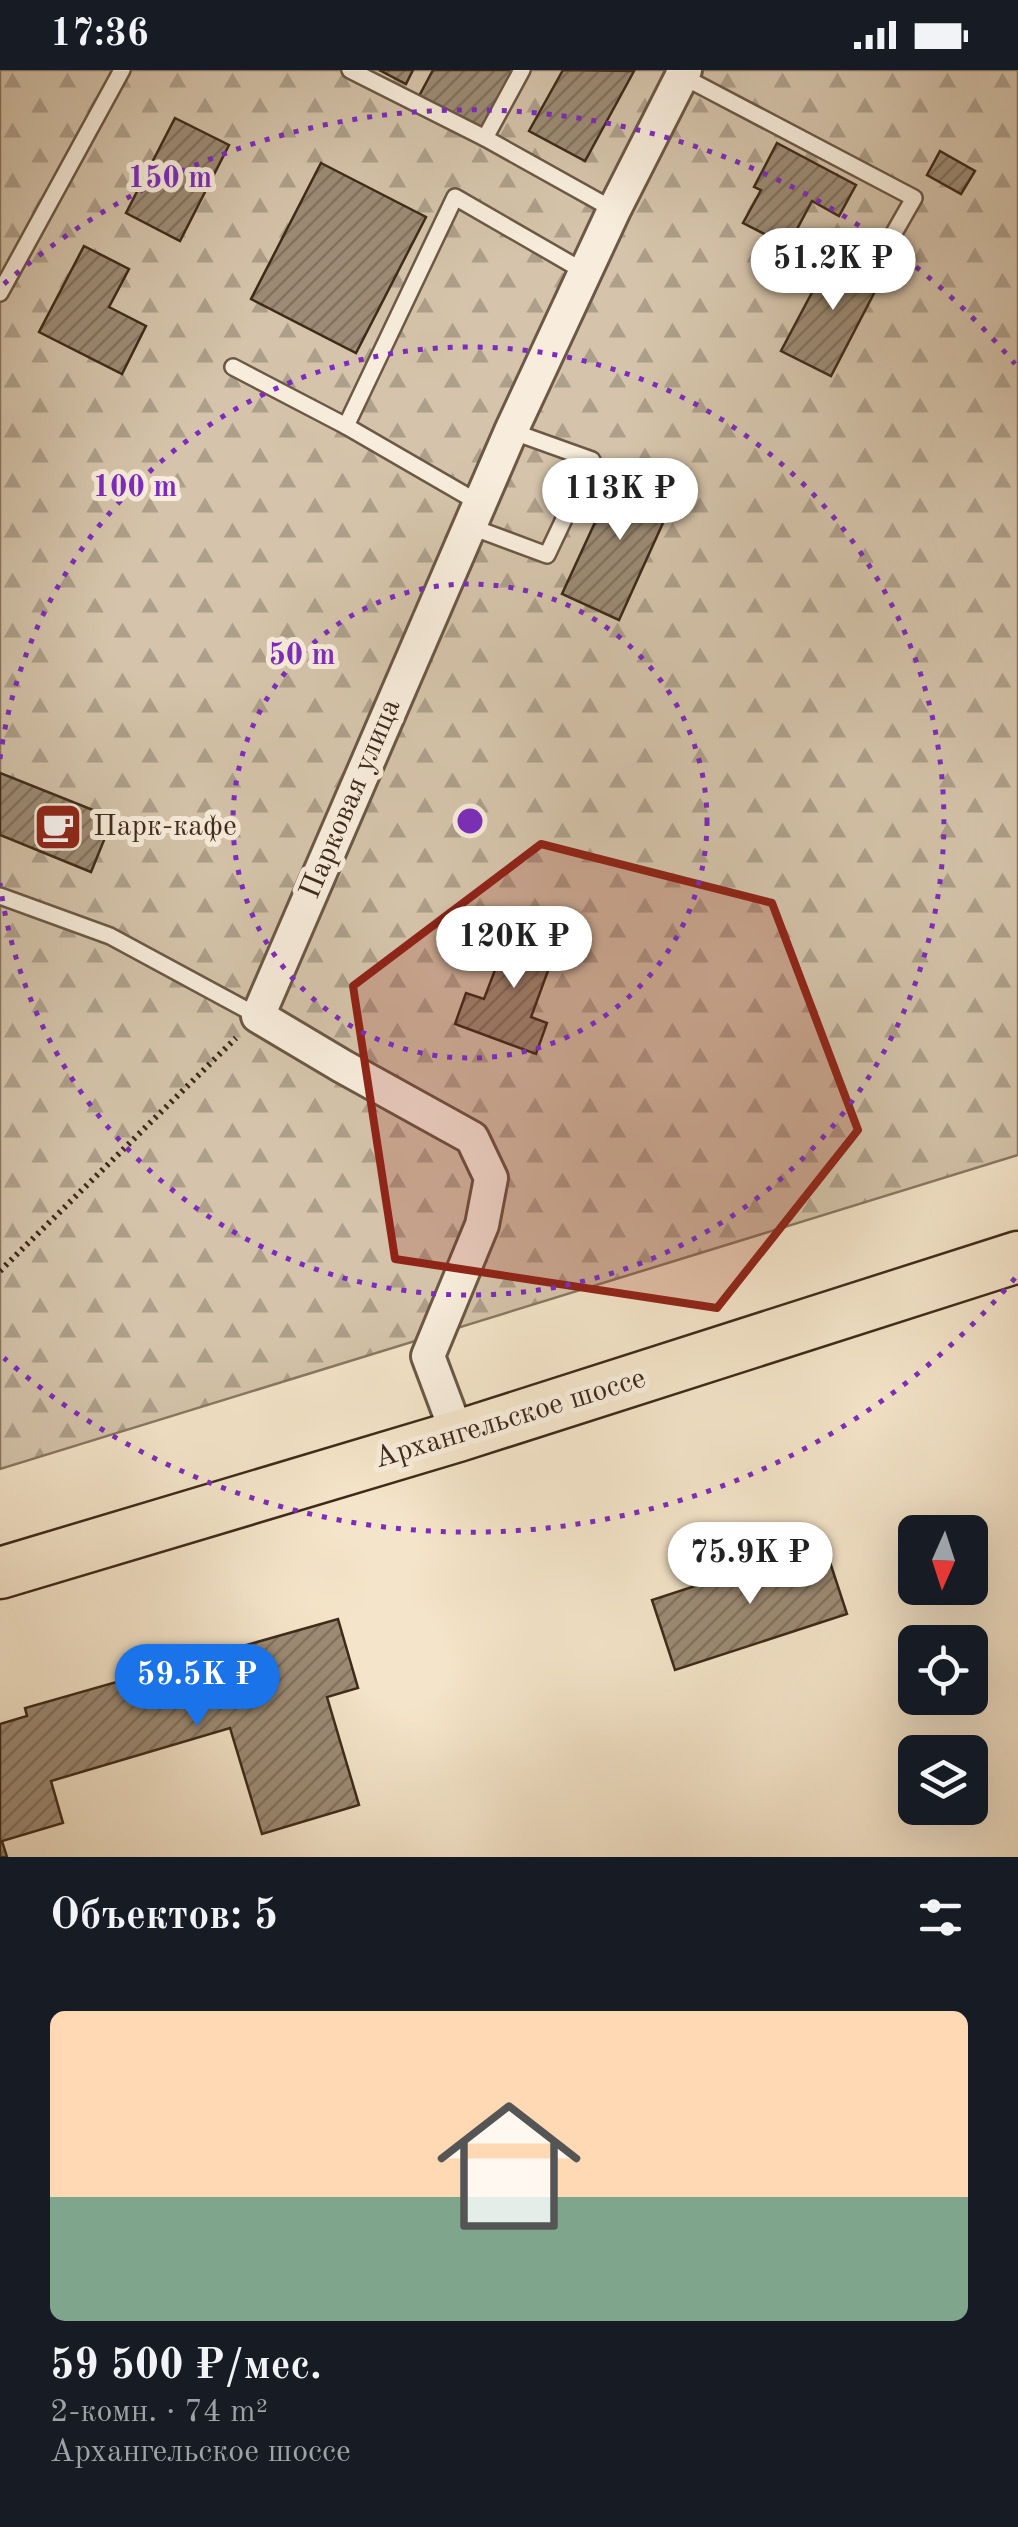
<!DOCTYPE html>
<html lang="ru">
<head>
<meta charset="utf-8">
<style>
	:root { --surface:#171b24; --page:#20242c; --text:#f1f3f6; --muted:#9ea1a6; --accent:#1a73e8 }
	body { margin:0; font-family:"Old Standard TT",serif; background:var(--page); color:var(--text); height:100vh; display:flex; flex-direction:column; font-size:38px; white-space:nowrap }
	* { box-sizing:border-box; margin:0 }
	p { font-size:32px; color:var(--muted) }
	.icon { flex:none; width:55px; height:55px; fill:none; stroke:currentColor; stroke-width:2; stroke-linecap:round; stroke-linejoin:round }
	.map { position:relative; height:1787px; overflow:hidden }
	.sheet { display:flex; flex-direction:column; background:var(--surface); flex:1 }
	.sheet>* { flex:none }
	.needle { width:65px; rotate:183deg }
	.fabs { position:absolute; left:898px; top:1445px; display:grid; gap:20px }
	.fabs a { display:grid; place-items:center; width:90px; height:90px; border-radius:15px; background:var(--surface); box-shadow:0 10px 40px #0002; font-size:50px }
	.price { position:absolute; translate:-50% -85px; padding:0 22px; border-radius:35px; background:#fff; color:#222; font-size:32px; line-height:65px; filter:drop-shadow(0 2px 5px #0008) }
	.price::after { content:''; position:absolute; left:50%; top:60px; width:30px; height:22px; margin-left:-15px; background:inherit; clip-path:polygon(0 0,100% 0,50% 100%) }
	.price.current { background:var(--accent); color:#fff }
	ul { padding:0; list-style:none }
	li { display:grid; align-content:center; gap:20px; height:530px; padding:0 50px }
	li span { display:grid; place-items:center; height:310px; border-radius:15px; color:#555 }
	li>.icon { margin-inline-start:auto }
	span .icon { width:180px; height:180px; fill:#fffc; stroke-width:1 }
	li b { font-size:42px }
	h2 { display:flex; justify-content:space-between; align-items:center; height:120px; padding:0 50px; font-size:42px }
	.status { display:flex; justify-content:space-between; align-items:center; height:70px; padding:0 50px; background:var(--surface); direction:ltr }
	.status svg { height:28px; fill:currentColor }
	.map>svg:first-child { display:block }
	.forest { fill:url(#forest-firs); stroke:#8a7762; stroke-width:2.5 }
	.building { fill:url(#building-hatch); stroke:#3e2a1a; stroke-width:2.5 }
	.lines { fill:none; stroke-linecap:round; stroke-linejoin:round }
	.service-casing { stroke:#6c5846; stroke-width:20 }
	.minor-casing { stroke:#6c5846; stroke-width:38 }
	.primary-casing { stroke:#3e2a1a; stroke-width:55 }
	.path { stroke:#3e2a1a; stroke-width:6; stroke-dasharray:2.5 5; stroke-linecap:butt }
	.service { stroke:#f8eddc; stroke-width:15 }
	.minor { stroke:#f8eddc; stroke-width:32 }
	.primary { stroke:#f4e4c9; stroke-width:50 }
	.marked { fill:#8f2418; fill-opacity:0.2; stroke:#8f2418; stroke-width:8; stroke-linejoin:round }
	.ring { fill:none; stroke:#7b2cbf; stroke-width:5; stroke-dasharray:5 10 }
	.labels { text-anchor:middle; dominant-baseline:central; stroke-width:10; stroke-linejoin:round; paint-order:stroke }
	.street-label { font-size:30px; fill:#3e2a1a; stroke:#f8eddc }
	.poi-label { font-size:30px; fill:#3e2a1a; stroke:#f8eddc; text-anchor:start }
	.centre { fill:#7b2cbf; stroke:#f8eddc; stroke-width:5 }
	.ring-label { font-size:30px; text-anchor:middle; font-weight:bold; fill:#7b2cbf; stroke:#f8eddc; stroke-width:10; stroke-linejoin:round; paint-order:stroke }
</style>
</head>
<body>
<div class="status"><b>17:36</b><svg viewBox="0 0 49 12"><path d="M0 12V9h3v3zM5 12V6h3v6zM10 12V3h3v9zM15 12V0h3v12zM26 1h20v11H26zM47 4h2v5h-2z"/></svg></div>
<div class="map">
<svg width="1018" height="1787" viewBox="0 0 1018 1787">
	<defs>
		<pattern id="forest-firs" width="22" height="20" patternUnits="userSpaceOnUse" patternTransform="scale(2.5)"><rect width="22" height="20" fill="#d5c4ab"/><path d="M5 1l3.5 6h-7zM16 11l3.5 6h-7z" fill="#ae9f8a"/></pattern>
		<pattern id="building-hatch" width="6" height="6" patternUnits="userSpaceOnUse" patternTransform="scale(2.5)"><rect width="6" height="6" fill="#9d8b75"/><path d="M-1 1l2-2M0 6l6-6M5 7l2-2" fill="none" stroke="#81725f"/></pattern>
	</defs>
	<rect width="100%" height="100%" fill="#f4e4c9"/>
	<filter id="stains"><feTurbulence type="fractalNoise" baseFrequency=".002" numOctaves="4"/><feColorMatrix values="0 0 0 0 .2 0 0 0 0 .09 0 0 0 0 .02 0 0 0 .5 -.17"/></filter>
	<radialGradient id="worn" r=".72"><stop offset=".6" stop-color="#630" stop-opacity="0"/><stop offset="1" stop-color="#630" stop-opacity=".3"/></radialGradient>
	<!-- forest -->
	<path class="forest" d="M0,0H1018V1085L0,1399Z"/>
	<!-- building -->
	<g class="building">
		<path d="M379,0H413L406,14Z"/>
		<path d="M433,0H516L482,62L418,28Z"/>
		<path d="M563,0L634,1L585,91L529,61Z"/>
		<path d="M175,48L229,75L180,171L126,143Z"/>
		<path d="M777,73L856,115L839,146L812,131L788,176L743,153L761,120L754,117Z"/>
		<path d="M940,81L975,101L961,124L927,105Z"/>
		<path d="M321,93L426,147L356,283L251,229Z"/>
		<path d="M84,176L129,199L109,237L146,256L122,304L39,262Z"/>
		<path d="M835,179L884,204L831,306L781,281Z"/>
		<path d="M621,396L677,422L619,550L562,524Z"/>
		<path d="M0,703L113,748L91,802L0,765Z"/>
		<path d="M514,850L560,868L531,947L547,953L536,984L455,954L466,923L484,929Z"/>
		<path d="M824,1474L847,1544L675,1600L652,1530Z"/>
		<path d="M338,1549L358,1618L327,1627L359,1735L262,1764L230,1658L51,1711L63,1753L2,1771L7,1787H0V1654L27,1646L25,1638Z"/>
	</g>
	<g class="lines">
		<!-- service casing -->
		<g class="service-casing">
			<g id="service">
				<path d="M350,0L485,68L522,0"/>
				<path d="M682,6L914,128L878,191"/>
				<path d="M485,68L614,140"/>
				<path d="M0,223L122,0"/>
				<path d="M233,297L346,356"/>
				<path d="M479,433L346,356L455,127L585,202"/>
				<path d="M469,456L547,485L592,390L511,361"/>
				<path d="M0,826L110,866L258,946"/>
			</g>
		</g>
		<!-- minor casing -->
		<g class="minor-casing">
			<path id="minor" d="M458,1366L428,1286L482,1155L491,1108L472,1068L342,996L258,946L511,361L614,140L685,0"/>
		</g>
		<!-- primary casing -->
		<g class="primary-casing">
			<path id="primary" d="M0,1503L458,1366L1018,1187"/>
		</g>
		<!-- path -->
		<path class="path" d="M0,1201L236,968"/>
		<!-- service -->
		<use href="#service" class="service"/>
		<!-- minor -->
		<use href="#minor" class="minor"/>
		<!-- primary -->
		<use href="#primary" class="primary"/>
	</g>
	<!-- marked area -->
	<path class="marked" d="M541,774L772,833L858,1060L717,1238L395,1189L353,916Z"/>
	<!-- distance rings -->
	<g class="ring">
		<circle cx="470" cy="751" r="237"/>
		<path d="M0 689A474 474 0 1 1 0 813"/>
		<path d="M1015 1208A711 711 0 0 1 4 1288M4 214A711 711 0 0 1 1015 294"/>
	</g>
	<!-- icons -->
	<defs>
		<g id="cafe-square" transform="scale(2.5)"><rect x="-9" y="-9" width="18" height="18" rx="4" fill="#8f2418" stroke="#f8eddc"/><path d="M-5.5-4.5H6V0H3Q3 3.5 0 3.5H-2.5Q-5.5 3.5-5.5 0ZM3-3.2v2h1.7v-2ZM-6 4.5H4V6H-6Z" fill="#fff"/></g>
	</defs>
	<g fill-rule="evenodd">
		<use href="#cafe-square" x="58" y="757"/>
	</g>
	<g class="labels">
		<!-- street labels -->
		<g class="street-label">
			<text transform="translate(351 729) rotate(-67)">Парковая улица</text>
			<text transform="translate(510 1349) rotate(-17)">Архангельское шоссе</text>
		</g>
		<!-- poi labels -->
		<g class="poi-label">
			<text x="93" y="757">Парк-кафе</text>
		</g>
	</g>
	<circle cx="470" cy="751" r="15" class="centre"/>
	<g class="ring-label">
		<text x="170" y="117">150 m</text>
		<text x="135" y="426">100 m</text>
		<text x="302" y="594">50 m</text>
	</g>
	<rect width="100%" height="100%" filter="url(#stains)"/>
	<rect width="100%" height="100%" fill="url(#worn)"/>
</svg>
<div class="fabs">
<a><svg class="needle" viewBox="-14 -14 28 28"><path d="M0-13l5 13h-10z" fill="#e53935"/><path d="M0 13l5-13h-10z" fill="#9ea1a6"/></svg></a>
<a><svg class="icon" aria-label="locate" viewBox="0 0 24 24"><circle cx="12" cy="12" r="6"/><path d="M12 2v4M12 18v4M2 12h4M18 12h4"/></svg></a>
<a><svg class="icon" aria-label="layers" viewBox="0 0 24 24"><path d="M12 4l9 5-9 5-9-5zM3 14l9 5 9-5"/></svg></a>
</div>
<b class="price" style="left:833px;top:243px">51.2K ₽</b>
<b class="price" style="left:620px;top:473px">113K ₽</b>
<b class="price" style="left:514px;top:921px">120K ₽</b>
<b class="price" style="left:750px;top:1537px">75.9K ₽</b>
<b class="price current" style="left:197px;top:1659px">59.5K ₽</b>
</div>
<section class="sheet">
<h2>Объектов: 5<svg class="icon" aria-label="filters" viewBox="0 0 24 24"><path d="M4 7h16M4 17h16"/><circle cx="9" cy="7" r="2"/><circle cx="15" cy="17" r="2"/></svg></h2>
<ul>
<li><span style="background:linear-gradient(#ffd9b3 60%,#7fa58c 0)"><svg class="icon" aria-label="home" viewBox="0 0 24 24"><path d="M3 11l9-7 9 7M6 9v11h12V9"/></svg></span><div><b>59 500 ₽/мес.</b><p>2-комн. · 74 m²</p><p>Архангельское шоссе</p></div></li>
</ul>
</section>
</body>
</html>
